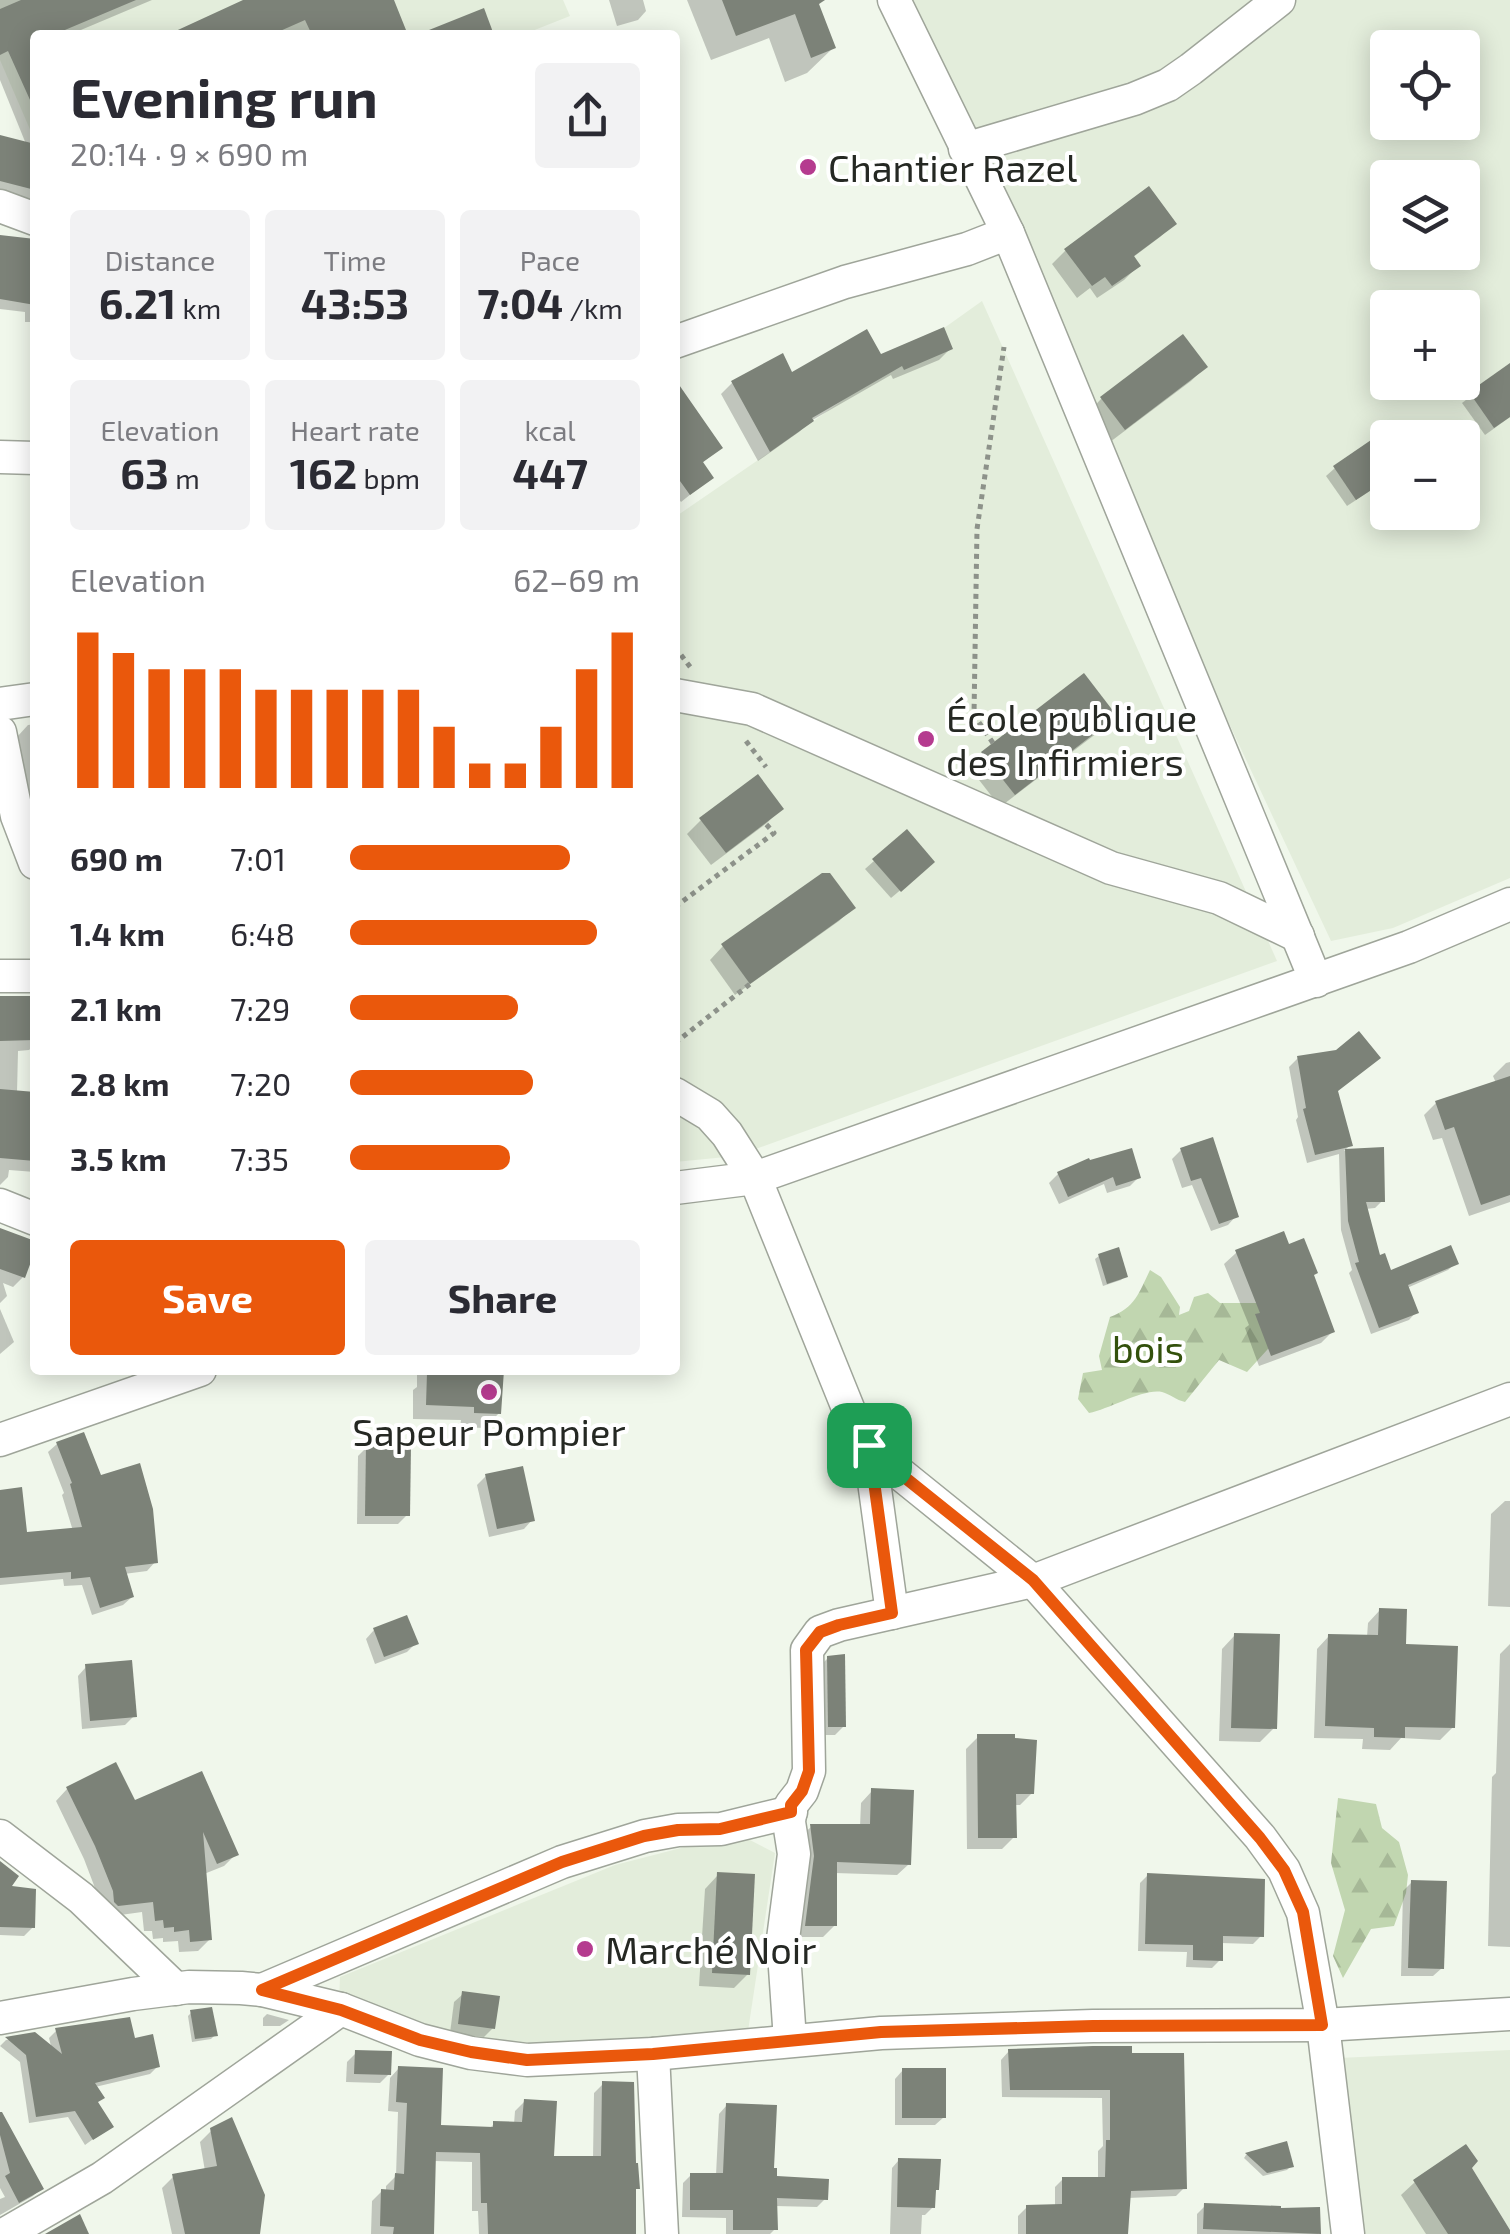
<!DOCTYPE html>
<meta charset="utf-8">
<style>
:root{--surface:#fff;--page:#f2f2f3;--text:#2b2b33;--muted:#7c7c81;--accent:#ea580c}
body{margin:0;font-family:"Exo 2",sans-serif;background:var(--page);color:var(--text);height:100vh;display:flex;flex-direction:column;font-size:38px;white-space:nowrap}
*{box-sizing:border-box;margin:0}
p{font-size:32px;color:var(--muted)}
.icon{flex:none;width:55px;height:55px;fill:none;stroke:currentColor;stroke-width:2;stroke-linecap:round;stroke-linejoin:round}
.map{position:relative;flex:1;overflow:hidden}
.side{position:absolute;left:30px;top:30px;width:650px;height:1345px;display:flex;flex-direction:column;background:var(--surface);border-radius:10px;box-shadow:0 5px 25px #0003}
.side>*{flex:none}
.tools{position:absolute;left:1370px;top:30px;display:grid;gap:20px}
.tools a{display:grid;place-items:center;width:110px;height:110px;border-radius:10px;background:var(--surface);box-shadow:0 5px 25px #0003;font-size:50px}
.pin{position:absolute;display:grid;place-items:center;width:85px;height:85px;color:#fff;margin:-42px;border-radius:20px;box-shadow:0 5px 15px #0006}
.round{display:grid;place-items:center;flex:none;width:105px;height:105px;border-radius:10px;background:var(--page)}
.overview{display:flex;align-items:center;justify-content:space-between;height:170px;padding:0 40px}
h1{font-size:55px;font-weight:700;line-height:75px}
.metrics{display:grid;grid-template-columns:repeat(3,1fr);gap:15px;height:170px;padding:10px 40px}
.metrics div{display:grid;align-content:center;border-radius:10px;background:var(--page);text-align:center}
.metrics b{font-size:42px;font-weight:700}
.metrics small{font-size:28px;font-weight:400}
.metrics p{font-size:28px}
.chart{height:280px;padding:20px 40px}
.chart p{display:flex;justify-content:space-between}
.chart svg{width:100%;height:180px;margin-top:10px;stroke:var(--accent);stroke-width:6}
.action{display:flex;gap:20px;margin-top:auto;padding:20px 40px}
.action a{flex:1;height:115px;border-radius:10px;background:var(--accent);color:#fff;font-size:40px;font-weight:700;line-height:115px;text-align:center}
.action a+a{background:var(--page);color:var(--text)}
ul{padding:0 40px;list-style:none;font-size:32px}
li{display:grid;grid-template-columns:160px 120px 1fr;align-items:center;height:75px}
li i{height:25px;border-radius:12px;background:var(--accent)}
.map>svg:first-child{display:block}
.built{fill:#e3eddb;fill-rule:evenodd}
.forest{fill:url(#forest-firs)}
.shadow{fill:#0003}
.building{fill:#7c8278}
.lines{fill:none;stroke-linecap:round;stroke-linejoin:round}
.minor-casing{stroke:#9fa59a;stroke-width:35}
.path{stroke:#8d928a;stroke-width:5;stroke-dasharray:5 5;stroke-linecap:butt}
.minor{stroke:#fff;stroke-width:32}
.route-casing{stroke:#fff;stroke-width:20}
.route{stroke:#ea580c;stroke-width:12}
.poi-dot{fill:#b53b8f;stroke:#fff;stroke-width:4}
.labels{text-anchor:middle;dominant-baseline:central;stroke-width:8;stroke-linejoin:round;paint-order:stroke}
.poi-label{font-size:38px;fill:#252823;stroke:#fff;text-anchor:start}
.park-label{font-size:38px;fill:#33510c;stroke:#fff}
</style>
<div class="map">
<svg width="1510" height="2234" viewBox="0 0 1510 2234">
<defs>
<pattern id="forest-firs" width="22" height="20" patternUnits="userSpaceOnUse" patternTransform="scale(2.5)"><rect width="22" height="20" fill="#c1d6b0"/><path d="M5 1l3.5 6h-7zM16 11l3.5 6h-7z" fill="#a6b897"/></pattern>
</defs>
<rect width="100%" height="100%" fill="#f0f7eb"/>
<!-- built -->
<g class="built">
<polygon points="0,0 563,0 570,16 522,35 35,35 35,141 0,60"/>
<path d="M890,0H1510V878L1393,928L1331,941ZM1388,48H1462V122H1388ZM1388,178H1462V252H1388ZM1388,308H1462V382H1388ZM1388,438H1462V512H1388Z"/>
<polygon points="982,301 1277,961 736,1156 675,1162 675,517 770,452"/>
<polygon points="716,1839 748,1839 775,1853 748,2031 600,2050 484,2045 339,2002 340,1977 615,1865"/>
<polygon points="1510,2050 1510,2230 1472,2168 1478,2161 1466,2144 1448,2158 1448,2234 1364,2234 1339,2058"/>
</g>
<!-- forest -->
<g class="forest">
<path d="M1150,1270L1161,1277L1180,1307L1179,1315L1189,1311L1194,1297L1208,1293L1220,1303H1268L1278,1338L1247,1372L1219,1360L1185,1402C1176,1400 1170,1394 1162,1392C1144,1388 1110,1409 1089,1413L1078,1399L1083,1373L1102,1370L1099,1356L1110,1317C1135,1308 1139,1293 1150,1270Z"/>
<polygon points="1338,1798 1376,1804 1382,1828 1399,1842 1408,1875 1406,1893 1394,1926 1371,1929 1343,1978 1333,1956 1345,1910 1331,1863"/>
</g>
<!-- shadow -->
<g class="shadow">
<polygon points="0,0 152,0 69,35 35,35 35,207 0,198 0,138 26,144 0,80"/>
<polygon points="249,0 391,0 406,35 291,35 290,33 286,35 181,35"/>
<polygon points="609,0 643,0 646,11 638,20 617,26"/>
<polygon points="687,0 822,0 817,6 833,48 807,73 785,82 769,38 711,60"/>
<polygon points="1173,224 1160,237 1132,258 1138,266 1124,280 1097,298 1090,288 1077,298 1052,264 1065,251"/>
<polygon points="0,237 35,261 35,322 25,322 25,312 0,309"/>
<polygon points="1182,338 1205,367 1191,381 1110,442 1088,413 1101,399"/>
<polygon points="950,349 939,360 893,379 891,375 809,422 799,432 758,461 721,394 732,383 791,376 880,357"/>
<polygon points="1510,366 1510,417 1485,435 1462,403"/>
<polygon points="675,404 720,448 701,464 711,478 681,502 675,494"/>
<polygon points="1335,468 1385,481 1347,506 1326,476"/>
<polygon points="1114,716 1101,730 1000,807 969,767 983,754"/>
<polygon points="35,724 35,831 17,737 28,725"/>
<polygon points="757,777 780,809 767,823 711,865 687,834 701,820"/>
<polygon points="874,861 923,871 891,898 865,869"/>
<polygon points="827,873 852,908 839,921 735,995 710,960 723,946"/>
<polygon points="0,998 35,998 35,1044 29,1050 18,1051 17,1093 35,1094 35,1172 9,1170 8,1177 0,1185"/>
<polygon points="1298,1058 1336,1092 1350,1145 1344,1151 1381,1150 1382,1201 1375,1208 1365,1209 1378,1258 1390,1273 1456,1263 1448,1270 1407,1288 1416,1312 1409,1320 1371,1334 1349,1273 1352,1270 1341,1230 1339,1154 1307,1163 1296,1120 1298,1117 1289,1067"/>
<polygon points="1510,1062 1510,1202 1469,1216 1442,1138 1433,1140 1424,1115 1436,1103 1496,1083 1493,1076 1506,1063"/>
<polygon points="1181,1150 1236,1216 1228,1225 1211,1231 1192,1185 1182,1188 1172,1159"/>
<polygon points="1058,1174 1138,1178 1130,1186 1107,1193 1104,1184 1059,1204 1049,1183"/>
<polygon points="35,1243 23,1277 13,1287 3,1283 7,1296 0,1303 0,1247"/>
<polygon points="1288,1247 1332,1332 1321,1343 1259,1366 1245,1328 1249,1325 1224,1264 1236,1253"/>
<polygon points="1099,1256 1125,1276 1121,1280 1103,1286 1095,1259"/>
<polygon points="0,1309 14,1342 0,1354"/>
<polygon points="417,1370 502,1370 499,1413 485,1428 460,1427 461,1420 413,1419 413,1390 417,1387"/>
<polygon points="57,1444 99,1478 155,1562 147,1571 124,1574 132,1597 123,1605 92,1615 82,1585 64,1586 63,1579 0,1585 0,1492 24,1534 73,1531 62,1495 64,1493 48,1452"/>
<polygon points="367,1447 407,1515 398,1524 357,1524 358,1456"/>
<polygon points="486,1476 532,1520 524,1529 489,1537 477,1485"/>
<polygon points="1505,1501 1510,1501 1510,1607 1488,1606 1491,1514"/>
<polygon points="1380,1610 1453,1727 1440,1740 1401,1738 1390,1750 1362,1749 1363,1739 1314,1738 1317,1649 1329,1636 1367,1637 1368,1623"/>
<polygon points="374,1630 416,1643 407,1652 375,1664 366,1639"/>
<polygon points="1235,1635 1274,1728 1260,1742 1219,1741 1222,1649"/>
<polygon points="1510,1644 1510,1947 1488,1946 1492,1777 1496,1773 1500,1654"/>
<polygon points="829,1657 844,1726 835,1735 821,1735 820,1666"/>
<polygon points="86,1667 134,1716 125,1725 82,1729 78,1676"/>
<polygon points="978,1737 1032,1793 1020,1805 1014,1805 1014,1837 1002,1849 967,1849 966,1749"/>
<polygon points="201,1774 236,1854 224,1866 204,1874 210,1939 198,1951 179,1952 178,1941 163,1942 163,1938 153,1939 152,1931 144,1931 142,1912 106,1917 84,1859 56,1801 67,1789 134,1803"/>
<polygon points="872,1791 909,1864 897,1875 835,1873 835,1925 823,1937 795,1937 799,1838 811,1827 860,1827 861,1803"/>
<polygon points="0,1864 7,1888 33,1927 24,1936 0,1935"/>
<polygon points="718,1875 748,1974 734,1988 699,1986 705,1889"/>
<polygon points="1148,1875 1261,1936 1253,1944 1221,1943 1220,1960 1212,1968 1186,1967 1187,1952 1138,1951 1140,1883"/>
<polygon points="1412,1882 1442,1968 1433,1976 1401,1976 1403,1891"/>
<polygon points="463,1994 493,2028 484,2037 450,2033 454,2002"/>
<polygon points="191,2013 215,2035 211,2039 192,2042 188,2016"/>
<polygon points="267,2014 289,2020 280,2026 263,2026 263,2018"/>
<polygon points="56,2031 133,2041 157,2067 150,2074 95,2087 96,2103 111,2126 85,2145 68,2117 29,2123 20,2062 0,2046 6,2040 34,2035 52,2050 49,2038"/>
<polygon points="1130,2049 1184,2188 1176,2196 1128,2198 1125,2234 1018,2234 1018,2216 1027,2207 1055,2207 1055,2187 1063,2179 1098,2179 1098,2151 1103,2146 1102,2098 1002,2097 1001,2060 1009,2051"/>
<polygon points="356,2053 389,2074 380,2083 346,2082 347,2062"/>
<polygon points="399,2068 438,2127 488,2130 494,2124 514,2124 515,2111 524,2102 552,2159 593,2159 594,2093 603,2084 634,2191 633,2234 479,2234 478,2211 472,2211 472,2162 434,2161 432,2234 371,2234 372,2201 382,2191 386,2192 386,2186 396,2176 398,2112 388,2111 390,2078"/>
<polygon points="903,2070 944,2117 935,2125 895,2125 895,2079"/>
<polygon points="727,2105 775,2178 825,2199 817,2207 775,2206 775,2229 770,2234 726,2234 726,2218 682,2217 683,2183 691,2175 716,2175 719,2114"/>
<polygon points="212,2130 258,2234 172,2234 162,2188 173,2177 205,2171 200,2142"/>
<polygon points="10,2132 41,2188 33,2196 0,2215 0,2199 5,2197 0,2188 0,2135"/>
<polygon points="1285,2144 1291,2166 1287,2170 1263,2176 1244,2158 1246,2155"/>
<polygon points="899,2160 933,2193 933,2207 925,2215 922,2215 921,2234 890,2234 892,2168"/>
<polygon points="1469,2168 1510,2234 1426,2234 1401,2195 1415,2182"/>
<polygon points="1205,2206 1318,2210 1318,2234 1197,2234 1197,2214"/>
</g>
<!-- building -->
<g class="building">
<polygon points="21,0 136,0 53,35 35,35 35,111 8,51 0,55 0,9"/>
<polygon points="243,0 394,0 408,35 312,35 305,20 271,35 167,35"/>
<polygon points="722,0 825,0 819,4 836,48 811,58 795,14 736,36"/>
<polygon points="484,8 494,35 420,35 419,34"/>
<polygon points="0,135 35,144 35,190 0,181"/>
<polygon points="1149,186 1177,224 1134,256 1141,266 1112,286 1105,277 1092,286 1064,249"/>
<polygon points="0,235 35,239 35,305 0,299"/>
<polygon points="944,327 953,349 904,370 902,366 812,418 814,421 770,452 731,381 783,353 792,372 867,329 881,354"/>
<polygon points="1183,334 1208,367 1125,430 1100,397"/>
<polygon points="1510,363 1510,417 1494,428 1469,392"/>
<polygon points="675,379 723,448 703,462 714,478 690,495 675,474"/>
<polygon points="1374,438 1388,458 1388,479 1356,500 1333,466"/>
<polygon points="1084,673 1117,716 1015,795 981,752"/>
<polygon points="758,774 784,809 726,853 699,818"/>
<polygon points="907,829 935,862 901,892 872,859"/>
<polygon points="822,873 830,873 856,908 750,984 721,944"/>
<polygon points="0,996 35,996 35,1040 0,1041"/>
<polygon points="1359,1031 1381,1058 1338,1091 1353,1146 1315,1155 1303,1109 1306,1108 1297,1056 1336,1050"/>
<polygon points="1510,1076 1510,1195 1481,1205 1454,1127 1445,1130 1435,1101"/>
<polygon points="0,1089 35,1092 35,1161 0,1158"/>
<polygon points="1213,1137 1239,1217 1219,1224 1201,1178 1191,1181 1180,1148"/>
<polygon points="1384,1147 1385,1202 1366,1202 1380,1255 1385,1253 1391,1270 1451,1245 1459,1264 1408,1285 1419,1313 1379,1328 1355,1263 1359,1262 1348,1221 1345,1149"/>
<polygon points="1132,1148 1141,1178 1116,1186 1113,1177 1068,1197 1057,1172 1089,1158 1090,1160"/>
<polygon points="0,1228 35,1241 35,1251 25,1278 0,1269"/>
<polygon points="1284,1231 1289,1244 1304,1238 1318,1273 1314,1275 1335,1332 1271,1356 1255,1314 1260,1313 1235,1250"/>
<polygon points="1119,1247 1128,1277 1107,1284 1098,1254"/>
<polygon points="476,1370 504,1370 501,1414 474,1413 474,1407 426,1405 427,1373 476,1374"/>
<polygon points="84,1432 101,1475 140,1463 153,1509 158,1563 125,1567 134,1597 100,1608 90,1577 71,1579 71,1572 0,1578 0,1490 22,1487 27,1532 82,1527 70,1484 72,1483 56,1442"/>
<polygon points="366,1444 411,1445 410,1516 365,1516"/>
<polygon points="523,1466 535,1521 497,1529 485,1474"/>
<polygon points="1379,1608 1407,1609 1406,1644 1458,1646 1455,1728 1405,1727 1405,1738 1374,1737 1374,1728 1325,1726 1328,1634 1378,1635"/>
<polygon points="407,1615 419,1644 384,1657 373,1628"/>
<polygon points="1234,1633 1280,1634 1277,1729 1231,1728"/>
<polygon points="845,1654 846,1727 828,1727 827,1656"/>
<polygon points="132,1660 137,1717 90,1721 85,1664"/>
<polygon points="977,1734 1015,1734 1015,1738 1037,1740 1034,1794 1016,1794 1017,1838 978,1838"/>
<polygon points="116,1762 135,1800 202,1771 239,1855 217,1864 203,1832 212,1940 190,1942 189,1930 174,1932 174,1927 164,1928 163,1920 155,1921 153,1902 118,1906 114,1902 113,1891 95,1846 66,1787"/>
<polygon points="871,1788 914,1790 911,1865 837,1862 837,1926 805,1926 814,1856 810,1824 870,1824"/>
<polygon points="0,1861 19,1876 12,1886 36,1889 35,1928 0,1927"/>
<polygon points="717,1872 755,1874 750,1975 712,1973"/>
<polygon points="1147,1873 1265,1879 1264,1937 1223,1936 1223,1961 1193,1960 1193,1945 1145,1944"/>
<polygon points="1411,1880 1447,1881 1444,1969 1408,1968"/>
<polygon points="462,1991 500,1996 495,2029 458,2024"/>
<polygon points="212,2007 218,2036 195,2039 190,2010"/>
<polygon points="130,2017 135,2038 153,2034 160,2067 95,2083 105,2098 98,2102 114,2127 93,2140 75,2111 36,2117 26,2055 5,2037 35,2032 62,2054 55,2028"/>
<polygon points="1093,2046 1132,2046 1132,2053 1184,2053 1187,2189 1131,2191 1128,2234 1026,2234 1026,2205 1062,2204 1062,2177 1105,2177 1106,2140 1110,2140 1110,2090 1010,2090 1008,2049"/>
<polygon points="355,2050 392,2051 391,2075 354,2074"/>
<polygon points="398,2066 443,2068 441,2125 493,2127 493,2121 522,2122 524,2099 557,2101 554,2156 601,2156 602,2081 634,2082 636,2163 638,2163 640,2189 636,2189 636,2234 488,2234 487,2203 481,2203 480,2153 436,2152 434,2234 393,2234 394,2227 380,2226 381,2189 394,2190 395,2173 404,2174 407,2103 396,2102"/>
<rect x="902" y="2068" width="44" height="50"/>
<polygon points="726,2103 777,2105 774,2168 777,2168 777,2176 829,2179 828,2200 777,2198 778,2230 733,2230 733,2210 690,2210 690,2173 723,2173"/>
<polygon points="0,2112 2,2112 44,2189 19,2203 5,2176 10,2173 0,2135"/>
<polygon points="232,2117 265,2195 260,2234 185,2234 172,2174 217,2166 210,2128"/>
<polygon points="1287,2141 1294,2167 1267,2173 1245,2153"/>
<polygon points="1466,2144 1478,2161 1472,2168 1510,2230 1510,2234 1448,2234 1413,2180"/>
<polygon points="898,2158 941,2159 939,2190 936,2190 935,2208 897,2207"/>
<polygon points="1204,2203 1281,2206 1281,2208 1320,2207 1321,2234 1203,2229"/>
<polygon points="80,2214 89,2234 45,2234"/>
</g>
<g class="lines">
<defs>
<g id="minor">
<polyline points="894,0 1008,233 1316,981"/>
<polyline points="965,149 1134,99 1168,85 1191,69 1279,0"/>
<polyline points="0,206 35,219"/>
<polyline points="675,342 845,282 967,249 1008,233"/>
<polyline points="0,457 35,458"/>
<polyline points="675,695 752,709 1111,868 1219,898 1298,936"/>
<polyline points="0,704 35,699"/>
<polyline points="0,732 17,816 35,863"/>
<polyline points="0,976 35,976"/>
<polyline points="675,1094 710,1115 727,1134 755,1178 852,1418 869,1445 893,1468 1033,1581 1260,1837 1284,1870 1303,1913 1323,2025 1348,2234"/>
<polyline points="675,1188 755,1178 1409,947 1510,904"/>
<polyline points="0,1205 35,1219"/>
<polyline points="0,1440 200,1370"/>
<polyline points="869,1445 892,1613"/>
<polyline points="0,1836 81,1898 176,1989"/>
<polyline points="262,1990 562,1862 645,1836 678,1830 721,1829 791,1812"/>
<polyline points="0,2018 133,1994 189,1987 241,1988 262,1990 341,2009 420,2040 471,2053 527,2060 653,2054 881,2033 1093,2026 1323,2025 1510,2014"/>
<polyline points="790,2040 783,1939 794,1854 789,1822 791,1805 802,1791 809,1771 807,1650 820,1632 839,1625 1033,1581 1510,1399"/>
<polyline points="653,2054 662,2234"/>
<polyline points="5,2234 102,2178 341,2009"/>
</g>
</defs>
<!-- minor casing -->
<use href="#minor" class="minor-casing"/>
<!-- path -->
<g class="path">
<polyline points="675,647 691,668"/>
<polyline points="746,741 766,767"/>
<polyline points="993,743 974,715 977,529 1004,347"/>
<polyline points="675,907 774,833 765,823"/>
<polyline points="675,1043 750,984"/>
</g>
<!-- minor -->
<use href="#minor" class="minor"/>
</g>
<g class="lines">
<defs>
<polygon id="route" points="869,1445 893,1468 1033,1580 1260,1838 1284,1870 1303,1912 1322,2025 1093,2026 881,2032 653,2054 527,2060 471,2052 420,2040 341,2010 262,1990 562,1862 644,1836 678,1830 720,1829 791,1812 791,1805 802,1791 809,1771 806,1650 820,1632 839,1625 892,1613"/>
</defs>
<!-- route casing -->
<use href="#route" class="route-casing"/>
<!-- route -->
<use href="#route" class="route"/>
</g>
<!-- markers -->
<g class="poi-dot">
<circle cx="808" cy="167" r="10"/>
<circle cx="926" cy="739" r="10"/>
<circle cx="489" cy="1392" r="10"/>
<circle cx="585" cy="1949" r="10"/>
</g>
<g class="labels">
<!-- poi labels -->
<g class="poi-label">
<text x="828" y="167">Chantier Razel</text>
<text x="946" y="717">École publique<tspan x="946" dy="44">des Infirmiers</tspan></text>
<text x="489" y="1431" text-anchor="middle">Sapeur Pompier</text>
<text x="605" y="1949">Marché Noir</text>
</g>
<!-- park labels -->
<g class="park-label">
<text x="1148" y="1348">bois</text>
</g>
</g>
</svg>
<div class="tools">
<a><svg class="icon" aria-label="locate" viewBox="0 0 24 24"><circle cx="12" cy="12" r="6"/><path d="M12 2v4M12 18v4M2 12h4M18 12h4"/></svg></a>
<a><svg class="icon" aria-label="layers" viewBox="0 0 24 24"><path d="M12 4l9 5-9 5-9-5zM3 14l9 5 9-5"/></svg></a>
<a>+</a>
<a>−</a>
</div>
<div class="pin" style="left:869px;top:1445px;background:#1e9e55"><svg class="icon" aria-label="arrive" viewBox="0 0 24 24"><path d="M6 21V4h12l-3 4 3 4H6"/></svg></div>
<section class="side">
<div class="overview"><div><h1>Evening run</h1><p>20:14 · 9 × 690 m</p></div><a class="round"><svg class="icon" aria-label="share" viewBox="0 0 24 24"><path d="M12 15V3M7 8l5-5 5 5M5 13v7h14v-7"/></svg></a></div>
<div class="metrics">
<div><p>Distance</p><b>6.21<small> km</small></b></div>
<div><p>Time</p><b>43:53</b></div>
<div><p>Pace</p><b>7:04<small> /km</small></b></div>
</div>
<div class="metrics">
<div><p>Elevation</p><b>63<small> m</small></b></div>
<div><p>Heart rate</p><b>162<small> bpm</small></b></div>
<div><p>kcal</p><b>447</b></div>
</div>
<div class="chart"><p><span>Elevation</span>62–69 m</p>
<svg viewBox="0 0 160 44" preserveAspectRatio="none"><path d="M5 44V6M15 44V11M25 44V15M35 44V15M45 44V15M55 44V20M65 44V20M75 44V20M85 44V20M95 44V20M105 44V29M115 44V38M125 44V38M135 44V29M145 44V15M155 44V6"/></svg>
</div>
<ul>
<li><b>690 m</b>7:01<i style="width:76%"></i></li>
<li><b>1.4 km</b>6:48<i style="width:85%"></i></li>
<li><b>2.1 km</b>7:29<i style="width:58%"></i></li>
<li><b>2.8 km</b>7:20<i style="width:63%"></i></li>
<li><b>3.5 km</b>7:35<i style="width:55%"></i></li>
</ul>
<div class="action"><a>Save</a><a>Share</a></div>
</section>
</div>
